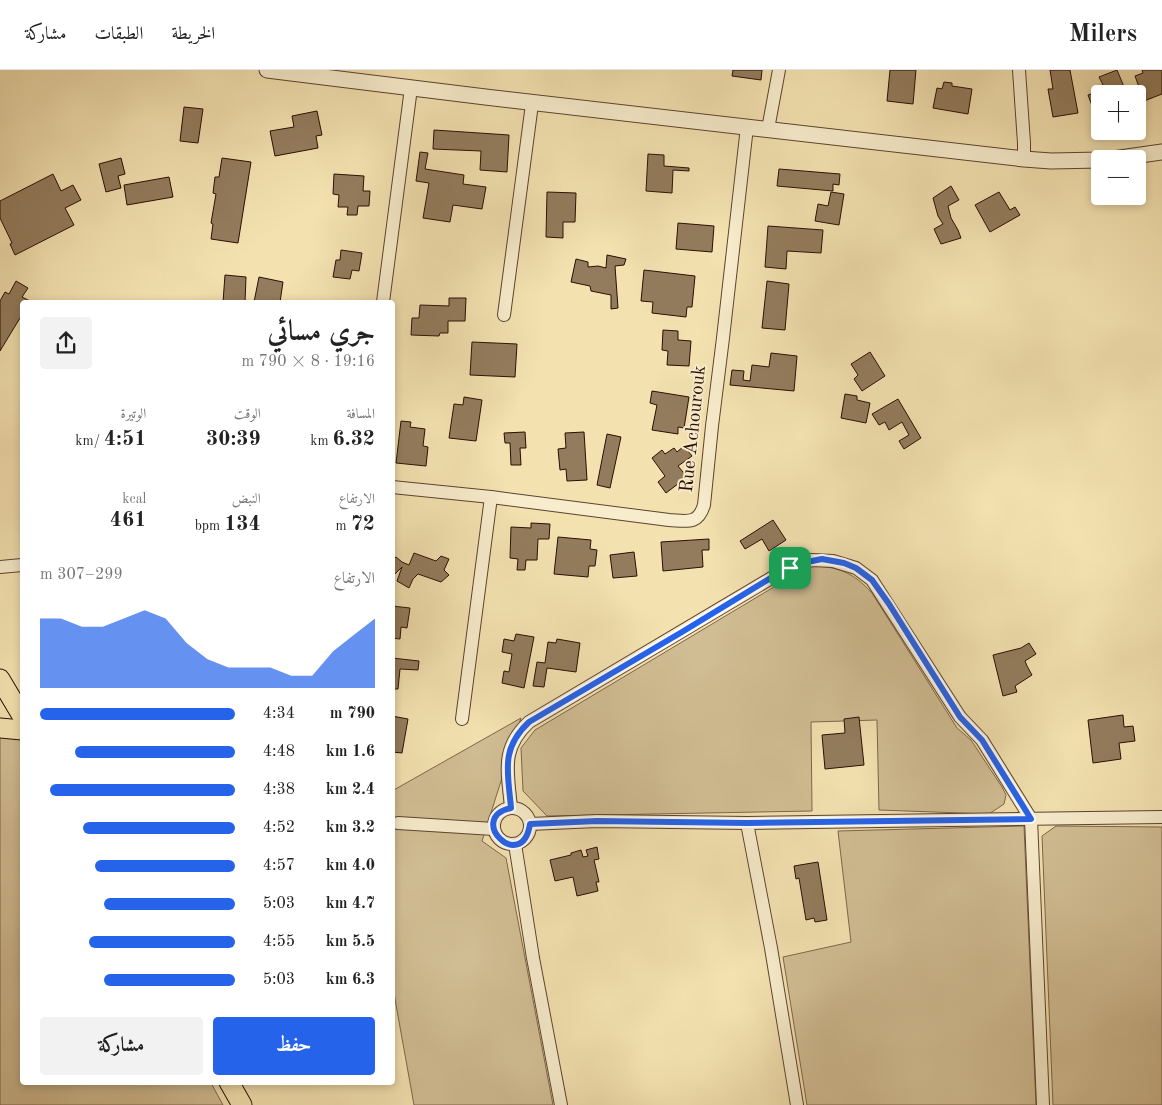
<!DOCTYPE html>
<html lang="ar">
<meta charset="utf-8">
<style>
:root{--surface:#fff;--page:#f2f2f2;--text:#222;--muted:#767676;--line:#e0e0e0;--accent:#2563eb}
body{margin:0;font-family:"Old Standard TT",Amiri,serif;background:var(--page);color:var(--text);direction:rtl;height:100vh;display:flex;flex-direction:column;font-size:19px;white-space:nowrap}
*{box-sizing:border-box;margin:0}
p{font-size:16px;color:var(--muted)}
.icon{flex:none;width:28px;height:28px;fill:none;stroke:currentColor;stroke-width:2;stroke-linecap:round;stroke-linejoin:round}
.map{position:relative;flex:1;overflow:hidden;direction:ltr}
.sheet{position:absolute;left:20px;top:230px;width:375px;height:785px;display:flex;flex-direction:column;background:var(--surface);border-radius:5px;box-shadow:0 2px 8px #0003;direction:rtl}
.sheet>*{flex:none}
.buttons{position:absolute;left:1091px;top:15px;display:grid;gap:10px}
.buttons a{display:grid;place-items:center;width:55px;height:55px;border-radius:5px;background:var(--surface);box-shadow:0 2px 8px #0003;font-size:25px}
.pin{position:absolute;display:grid;place-items:center;width:42px;height:42px;color:#fff;margin:-21px;border-radius:10px;box-shadow:0 2px 8px #0006}
.round{display:grid;place-items:center;flex:none;width:52px;height:52px;border-radius:5px;background:var(--page)}
.headline{display:flex;align-items:center;justify-content:space-between;height:85px;padding:0 20px}
h1{font-size:28px;font-weight:600;line-height:38px}
.metrics{display:grid;grid-template-columns:repeat(3,1fr);gap:8px;height:85px;padding:5px 20px}
.metrics div{display:grid;align-content:center}
.metrics b{font-size:21px;font-weight:600}
.metrics small{font-size:14px;font-weight:400}
.metrics p{font-size:14px}
.chart{height:140px;padding:10px 20px}
.chart p{display:flex;justify-content:space-between}
.chart svg{width:100%;height:90px;margin-top:5px;fill:var(--accent);opacity:.7}
.button{display:flex;gap:10px;margin-top:auto;padding:10px 20px}
.button a{flex:1;height:58px;border-radius:5px;background:var(--accent);color:#fff;font-size:20px;font-weight:600;line-height:58px;text-align:center}
.button a+a{background:var(--page);color:var(--text)}
ul{padding:0 20px;list-style:none;font-size:16px}
li{display:grid;grid-template-columns:80px 60px 1fr;align-items:center;height:38px}
li i{height:12px;border-radius:6px;background:var(--accent)}
header{display:flex;align-items:center;gap:30px;box-sizing:border-box;height:70px;padding:0 25px;background:var(--surface);border-bottom:1px solid var(--line)}
header strong{font-size:24px}
nav{display:flex;gap:28px;margin-inline-start:auto;font-size:18px}
.map>svg:first-child{display:block}
.green{fill:#d1bd93;stroke:#7e664b}
.building{fill:#937c5d;stroke:#2b0e03}
.lines{fill:none;stroke-linecap:round;stroke-linejoin:round}
.minor-casing{stroke:#5d432e;stroke-width:14}
.tertiary-casing{stroke:#5d432e;stroke-width:17}
.primary-casing{stroke:#2b0e03;stroke-width:21}
.minor{stroke:#f7eccc;stroke-width:12}
.tertiary{stroke:#f7eccc;stroke-width:15}
.primary{stroke:#f3e1b0;stroke-width:19}
.route-casing{stroke:#fff;stroke-width:10}
.route{stroke:#2563eb;stroke-width:6}
.labels{text-anchor:middle;dominant-baseline:central;stroke-width:4;stroke-linejoin:round;paint-order:stroke}
.street-label{font-size:19px;fill:#2b0e03;stroke:#f7eccc}
</style>
<header>
<strong>Milers</strong>
<nav><a>الخريطة</a><a>الطبقات</a><a>مشاركة</a></nav>
</header>
<div class="map">
<svg width="1162" height="1035" viewBox="0 0 1162 1035">
<rect width="100%" height="100%" fill="#f3e1b0"/>
<filter id="stains"><feTurbulence type="fractalNoise" baseFrequency=".004" numOctaves="4"/><feColorMatrix values="0 0 0 0 .2 0 0 0 0 .09 0 0 0 0 .02 0 0 0 .5 -.17"/></filter>
<radialGradient id="worn" r=".72"><stop offset=".6" stop-color="#630" stop-opacity="0"/><stop offset="1" stop-color="#630" stop-opacity=".3"/></radialGradient>
<!-- green -->
<g class="green">
<path d="M809,496C837,496 853,502 872,523L957,658L971,670L1002,717L1006,725L1004,734L989,744L879,740L877,650L811,652L812,741L547,746L523,721L521,678L535,660Z"/>
<polygon points="521,648 482,771 506,788 553,1035 414,1035 393,918 392,721"/>
<polygon points="0,665 21,668 22,671 22,1012 211,1013 223,1035 0,1035"/>
<polygon points="1024,756 1036,1035 807,1035 783,887 851,872 838,761"/>
<polygon points="1056,756 1162,757 1162,1035 1053,1035 1042,766"/>
</g>
<!-- building -->
<g class="building">
<polygon points="733,0 762,0 761,10 732,6"/>
<polygon points="890,0 916,0 913,34 887,31"/>
<polygon points="1050,0 1070,0 1078,43 1053,47 1048,19 1053,19"/>
<polygon points="1117,0 1127,24 1100,24 1100,44 1096,46 1088,25 1097,22 1095,19 1103,15 1099,7"/>
<polygon points="1142,0 1162,0 1162,24 1144,31 1135,6 1143,3"/>
<polygon points="944,12 952,13 952,16 972,19 968,44 933,38 937,18 942,19"/>
<polygon points="184,37 203,39 198,73 180,71"/>
<polygon points="317,41 322,65 316,66 318,78 275,86 270,61 294,57 292,46"/>
<polygon points="434,60 509,65 507,102 480,100 481,81 433,79"/>
<polygon points="420,82 428,83 425,99 464,105 463,114 486,117 482,139 453,135 450,152 423,148 429,113 416,111"/>
<polygon points="648,84 664,85 664,96 689,98 689,101 673,100 672,123 646,121"/>
<polygon points="121,88 125,104 118,106 121,118 106,122 99,94"/>
<polygon points="222,88 251,92 238,173 211,169 213,154 211,153 216,124 213,123 215,107 219,107"/>
<polygon points="779,99 840,104 839,115 833,114 833,121 777,116"/>
<polygon points="53,104 61,121 73,115 81,130 65,138 74,155 15,185 10,174 12,173 0,148 0,131"/>
<polygon points="334,104 364,106 363,121 370,121 369,136 358,136 357,145 347,145 348,137 338,137 339,125 333,124"/>
<polygon points="169,107 173,127 127,135 124,115"/>
<polygon points="951,116 959,130 948,136 951,148 958,160 961,168 941,174 934,159 943,154 938,146 933,128"/>
<polygon points="547,122 576,123 575,152 563,152 563,168 546,167"/>
<polygon points="831,122 844,124 839,155 815,151 818,134 828,136"/>
<polygon points="999,122 1010,140 1015,137 1020,145 990,162 975,135"/>
<polygon points="678,153 714,156 712,182 676,179"/>
<polygon points="768,156 823,160 821,183 787,181 786,199 765,197"/>
<polygon points="341,180 362,183 359,201 352,200 350,209 333,207 336,190 340,190"/>
<polygon points="607,185 626,189 624,195 615,196 618,238 611,239 611,225 591,221 590,216 571,212 576,189 588,192 588,197 598,196 606,198"/>
<polygon points="644,200 695,206 692,237 687,237 686,247 652,243 653,232 641,231"/>
<polygon points="225,205 246,207 245,232 223,232"/>
<polygon points="259,207 283,212 280,232 254,232"/>
<polygon points="16,211 28,218 22,227 32,232 22,232 22,249 20,248 0,281 0,231 5,222 9,224"/>
<polygon points="767,211 789,214 785,260 762,258"/>
<polygon points="449,228 466,228 465,251 448,251 448,263 440,263 439,266 411,265 412,248 419,248 420,235 449,236"/>
<polygon points="663,260 678,261 678,270 691,271 689,296 667,295 668,281 662,280"/>
<polygon points="472,272 517,274 515,307 470,305"/>
<polygon points="870,282 885,306 862,321 854,309 858,305 851,294"/>
<polygon points="771,283 797,286 794,321 730,315 732,300 744,301 743,310 750,311 752,295 769,297"/>
<polygon points="652,321 689,327 684,358 678,357 678,364 652,360 657,335 650,333"/>
<polygon points="845,324 857,326 857,330 870,333 866,353 841,348"/>
<polygon points="464,327 482,330 476,371 449,368 454,334 463,335"/>
<polygon points="898,329 921,368 904,379 899,371 909,365 902,352 889,360 885,352 879,355 872,344"/>
<polygon points="401,351 411,352 410,357 425,359 423,376 428,377 426,396 396,393"/>
<polygon points="525,362 526,378 520,378 521,395 511,395 510,373 505,373 504,363"/>
<polygon points="584,362 587,410 567,411 566,399 560,400 558,379 566,378 565,363"/>
<polygon points="607,364 621,367 610,418 597,415"/>
<polygon points="684,376 692,386 678,396 687,407 666,423 658,412 665,406 652,388 662,380 665,384 674,378 677,382"/>
<polygon points="773,450 786,470 769,481 762,469 745,479 740,471"/>
<polygon points="531,453 550,454 549,469 538,469 537,490 526,490 525,500 517,500 518,489 510,488 511,457 531,458"/>
<polygon points="558,467 591,470 590,479 597,480 595,496 589,496 588,507 554,504"/>
<polygon points="709,469 709,480 702,480 703,497 663,501 661,472"/>
<polygon points="634,482 637,506 613,508 610,485"/>
<polygon points="414,483 436,491 441,486 449,489 444,500 449,505 441,512 418,504 413,509 409,518 397,511 402,497 392,507 392,490 396,487 402,492 409,495"/>
<polygon points="392,536 410,538 407,558 401,557 400,569 392,568"/>
<polygon points="516,564 534,567 524,618 502,613 504,601 509,602 512,584 502,582 504,569 514,571"/>
<polygon points="557,569 580,573 576,602 547,598 544,617 533,616 537,592 545,593 548,572 556,573"/>
<polygon points="1029,573 1036,584 1025,591 1027,596 1032,605 1015,616 1017,622 1003,626 993,585 1021,578"/>
<polygon points="392,588 419,591 418,600 400,599 398,619 392,619"/>
<polygon points="1123,645 1124,657 1133,656 1135,671 1119,673 1121,689 1093,693 1088,650"/>
<polygon points="392,646 408,649 402,683 392,682"/>
<polygon points="859,647 864,695 825,699 822,665 845,663 844,649"/>
<polygon points="597,777 599,789 594,790 599,812 596,812 598,821 577,826 573,807 555,811 550,790 571,785 571,783 581,780 583,787 588,786 586,780"/>
<polygon points="818,792 827,850 815,852 814,848 806,850 799,808 796,809 794,796"/>
</g>
<g class="lines">
<defs>
<g id="minor">
<polyline points="1019,0 1024,73 1024,89"/>
<polyline points="768,59 779,0"/>
<polyline points="383,232 411,18"/>
<polyline points="504,245 532,34"/>
<path d="M392,417L491,427L669,450C687,451 698,455 704,435L712,356L723,268L747,57"/>
<polyline points="0,497 22,495"/>
<polyline points="462,649 491,427"/>
<circle cx="512" cy="756" r="18"/>
<path d="M511,738C508,702 500,679 529,652L790,497L812,490L833,491L856,498L872,510L960,647L982,670L1031,749L1043,1035"/>
<polyline points="398,753 494,759"/>
<polyline points="747,753 771,878 797,1035"/>
<polyline points="530,754 597,751 747,753 1162,747"/>
<polyline points="515,774 533,888 561,1035"/>
</g>
<g id="tertiary">
<path d="M267,0C519,32 771,61 1024,89L1051,91L1100,90"/>
<polyline points="1113,89 1162,82"/>
</g>
<g id="primary">
<polyline points="0,609 22,646"/>
<polyline points="0,658 22,660"/>
<polyline points="229,1012 242,1035"/>
</g>
</defs>
<!-- minor casing -->
<use href="#minor" class="minor-casing"/>
<!-- tertiary casing -->
<use href="#tertiary" class="tertiary-casing"/>
<!-- primary casing -->
<use href="#primary" class="primary-casing"/>
<!-- minor -->
<use href="#minor" class="minor"/>
<!-- tertiary -->
<use href="#tertiary" class="tertiary"/>
<!-- primary -->
<use href="#primary" class="primary"/>
</g>
<g class="lines">
<defs>
<path id="route" d="M822,489L844,493L856,498L872,510L889,534L960,647L982,670L1031,749L747,753L597,751L530,754C522,805 465,748 511,738C508,702 500,679 529,652L682,562L774,506L802,493Z"/>
</defs>
<!-- route casing -->
<use href="#route" class="route-casing"/>
<!-- route -->
<use href="#route" class="route"/>
</g>
<g class="labels">
<!-- street labels -->
<g class="street-label">
<text transform="translate(694 359) rotate(-84)">Rue Achourouk</text>
</g>
</g>
<rect width="100%" height="100%" filter="url(#stains)"/>
<rect width="100%" height="100%" fill="url(#worn)"/>
</svg>
<div class="buttons">
<a>+</a>
<a>−</a>
</div>
<div class="pin" style="left:790px;top:498px;background:#1e9e55"><svg class="icon" aria-label="arrive" viewBox="0 0 24 24"><path d="M6 21V4h12l-3 4 3 4H6"/></svg></div>
<section class="sheet">
<div class="headline"><div><h1>جري مسائي</h1><p>19:16 · 8 × 790 m</p></div><a class="round"><svg class="icon" aria-label="share" viewBox="0 0 24 24"><path d="M12 15V3M7 8l5-5 5 5M5 13v7h14v-7"/></svg></a></div>
<div class="metrics">
<div><p>المسافة</p><b>6.32<small> km</small></b></div>
<div><p>الوقت</p><b>30:39</b></div>
<div><p>الوتيرة</p><b>4:51<small> /km</small></b></div>
</div>
<div class="metrics">
<div><p>الارتفاع</p><b>72<small> m</small></b></div>
<div><p>النبض</p><b>134<small> bpm</small></b></div>
<div><p>kcal</p><b>461</b></div>
</div>
<div class="chart"><p><span>الارتفاع</span>299–307 m</p>
<svg viewBox="0 0 160 44" preserveAspectRatio="none"><path d="M0 44V10L10 10L20 14L30 14L40 10L50 6L60 10L70 22L80 30L90 34L100 34L110 34L120 38L130 38L140 26L150 18L160 10V44z"/></svg>
</div>
<ul>
<li><b>790 m</b>4:34<i style="width:100%"></i></li>
<li><b>1.6 km</b>4:48<i style="width:82%"></i></li>
<li><b>2.4 km</b>4:38<i style="width:95%"></i></li>
<li><b>3.2 km</b>4:52<i style="width:78%"></i></li>
<li><b>4.0 km</b>4:57<i style="width:72%"></i></li>
<li><b>4.7 km</b>5:03<i style="width:67%"></i></li>
<li><b>5.5 km</b>4:55<i style="width:75%"></i></li>
<li><b>6.3 km</b>5:03<i style="width:67%"></i></li>
</ul>
<div class="button"><a>حفظ</a><a>مشاركة</a></div>
</section>
</div>
